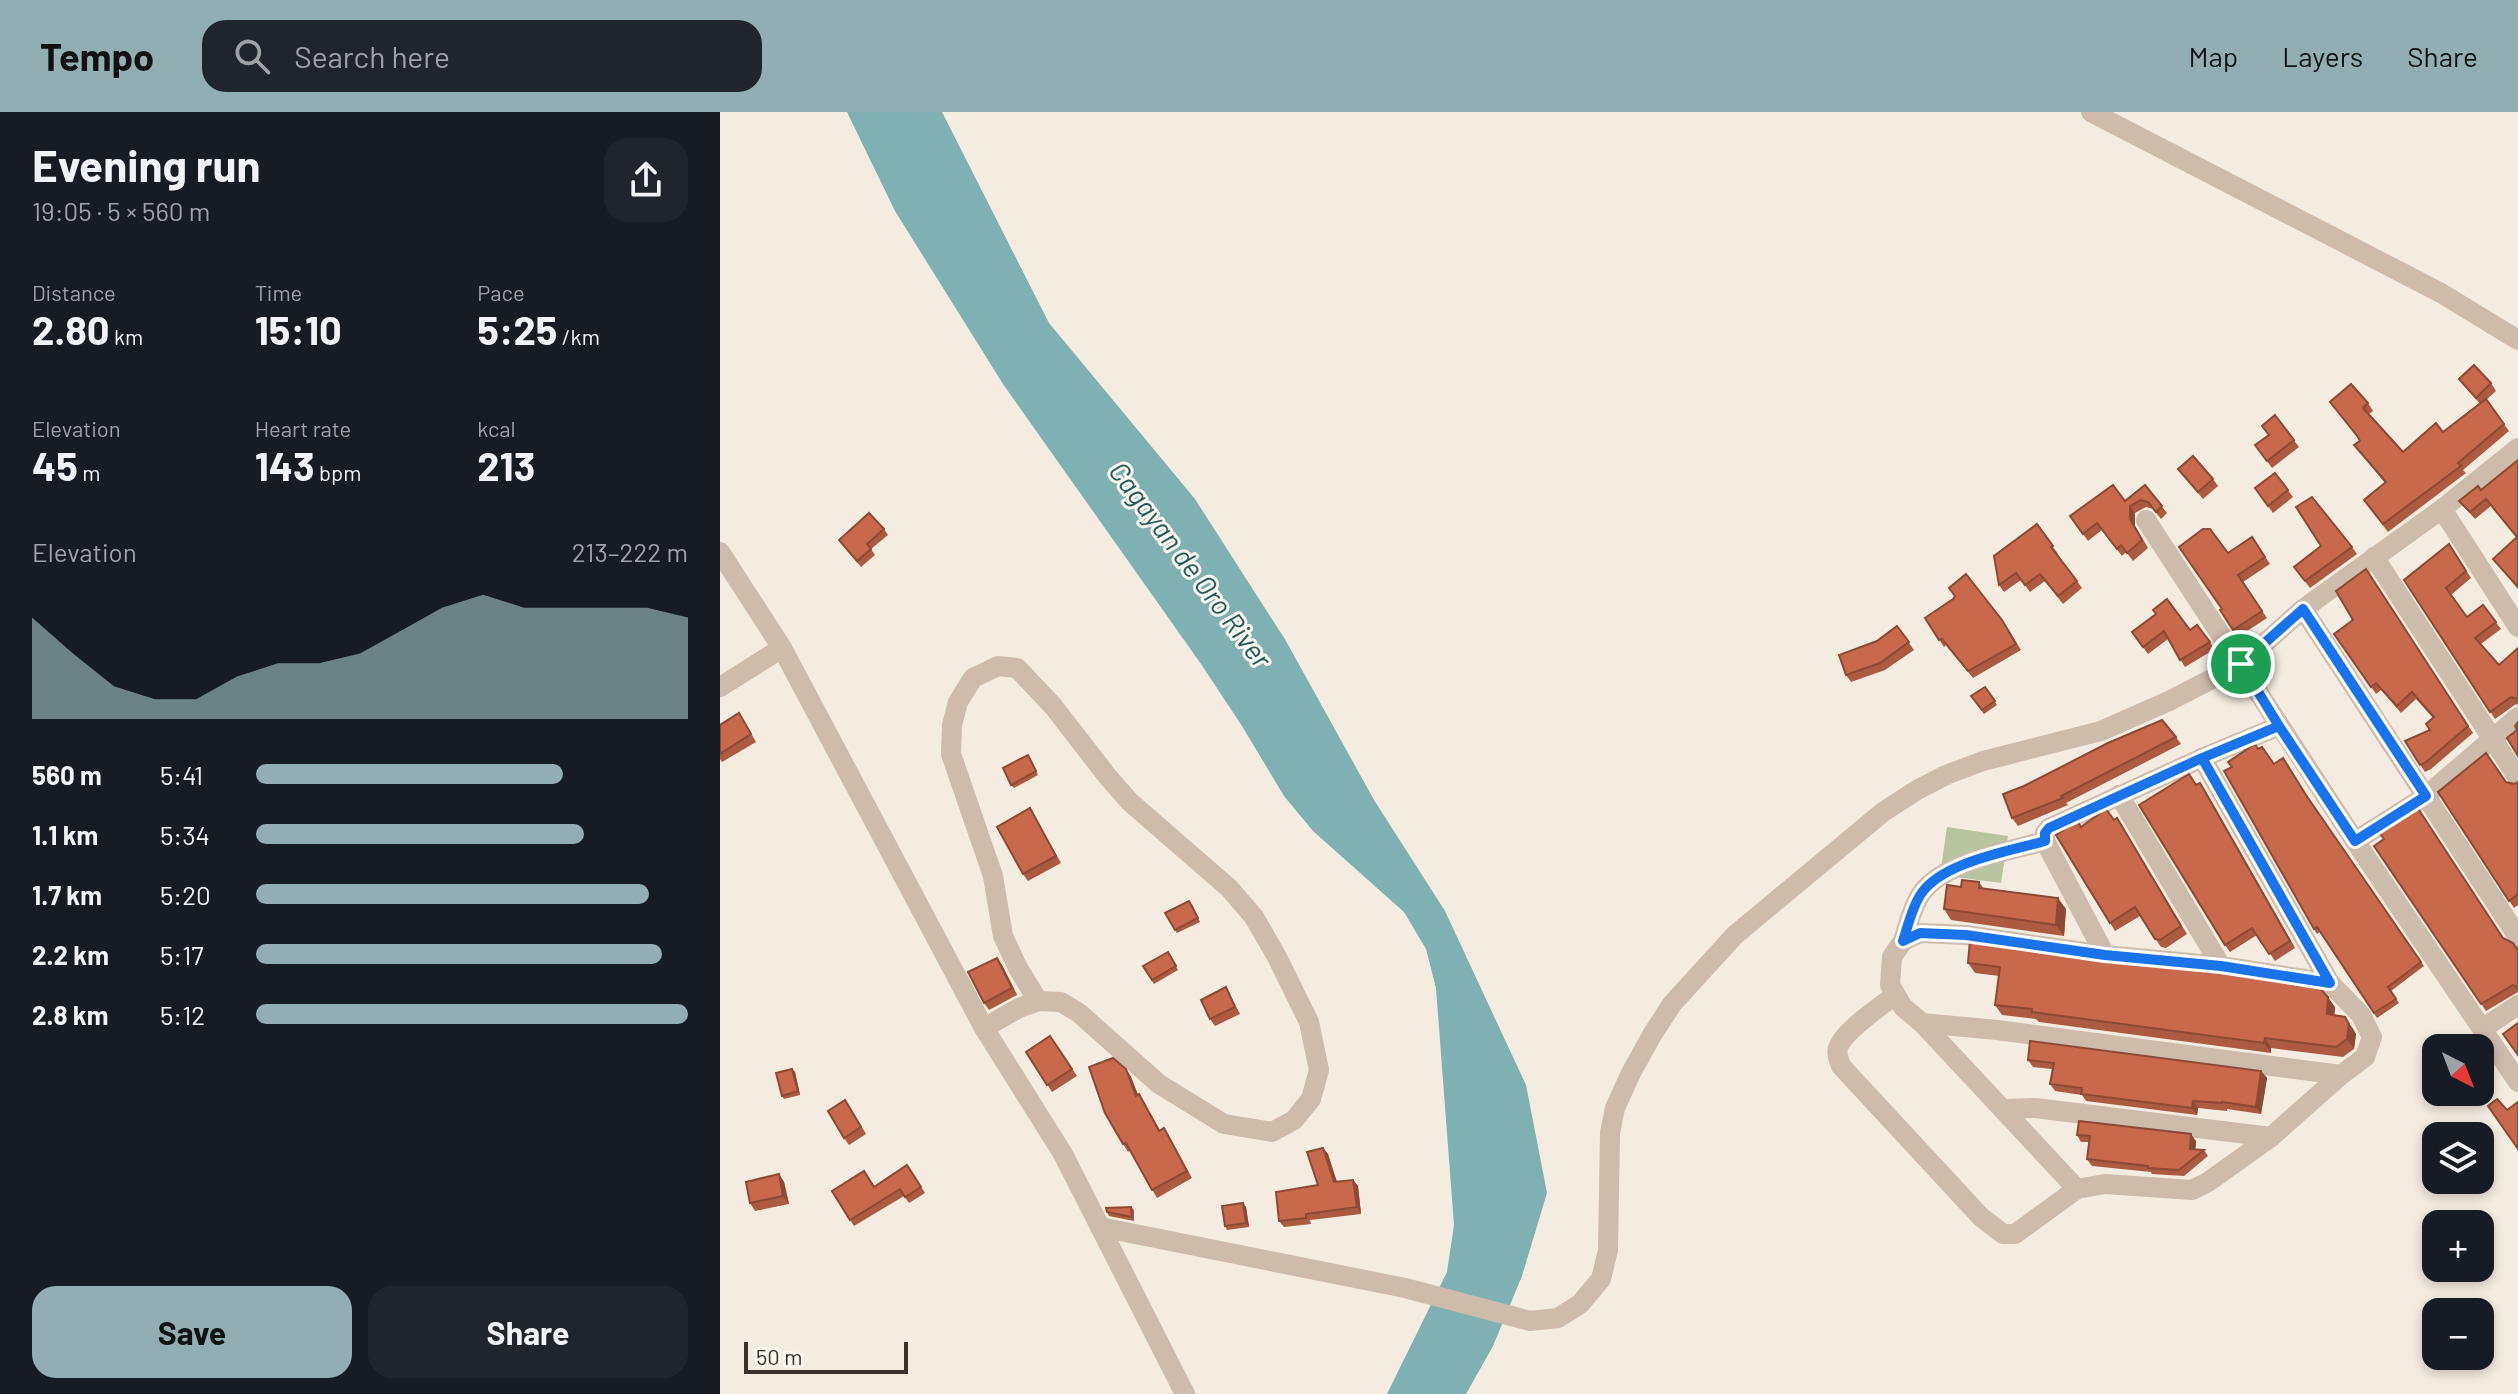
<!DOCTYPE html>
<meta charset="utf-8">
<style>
:root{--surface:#171b24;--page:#20242c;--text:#f1f3f6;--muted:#9ea1a6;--accent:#92aeb2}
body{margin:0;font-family:Barlow,sans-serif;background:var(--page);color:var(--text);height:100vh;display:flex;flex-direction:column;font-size:30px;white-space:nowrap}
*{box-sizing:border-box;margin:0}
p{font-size:26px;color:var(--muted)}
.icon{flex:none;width:44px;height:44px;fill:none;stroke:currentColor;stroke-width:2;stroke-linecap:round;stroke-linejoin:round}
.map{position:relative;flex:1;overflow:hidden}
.panel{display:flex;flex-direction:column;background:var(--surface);width:720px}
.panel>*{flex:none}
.needle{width:52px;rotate:138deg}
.fabs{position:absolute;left:1702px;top:922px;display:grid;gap:16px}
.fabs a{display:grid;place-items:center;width:72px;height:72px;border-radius:16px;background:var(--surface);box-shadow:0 4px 12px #0003;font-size:40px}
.scale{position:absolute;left:24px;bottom:20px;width:164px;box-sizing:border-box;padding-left:8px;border:4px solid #3b302b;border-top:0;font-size:22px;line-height:28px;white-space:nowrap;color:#3b302b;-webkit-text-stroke:6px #fbf5ee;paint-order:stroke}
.pin{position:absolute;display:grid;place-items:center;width:68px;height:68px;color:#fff;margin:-34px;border:4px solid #fff;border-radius:50%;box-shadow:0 2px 8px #0007}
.round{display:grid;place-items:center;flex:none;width:84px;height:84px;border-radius:24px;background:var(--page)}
.headline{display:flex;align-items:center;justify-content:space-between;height:136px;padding:0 32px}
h1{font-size:44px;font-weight:700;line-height:60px}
.figures{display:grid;grid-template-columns:repeat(3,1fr);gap:12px;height:136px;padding:8px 32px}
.figures div{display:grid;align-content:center}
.figures b{font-size:40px;font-weight:700}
.figures small{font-size:22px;font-weight:400}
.figures p{font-size:22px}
.chart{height:224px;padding:16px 32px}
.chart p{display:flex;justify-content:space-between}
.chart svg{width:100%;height:144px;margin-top:8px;fill:var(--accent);opacity:.7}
.button{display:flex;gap:16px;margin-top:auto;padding:16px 32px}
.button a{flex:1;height:92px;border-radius:24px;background:var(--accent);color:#111;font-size:32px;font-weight:700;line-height:92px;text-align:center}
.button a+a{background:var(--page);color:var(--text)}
ul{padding:0 32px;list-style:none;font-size:26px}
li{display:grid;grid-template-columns:128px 96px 1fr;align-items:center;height:60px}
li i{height:20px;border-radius:10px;background:var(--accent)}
header{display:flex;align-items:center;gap:48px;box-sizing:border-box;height:112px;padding:0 40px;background:var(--accent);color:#111}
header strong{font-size:38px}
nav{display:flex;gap:44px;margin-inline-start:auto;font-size:28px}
.search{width:560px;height:72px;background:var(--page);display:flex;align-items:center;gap:20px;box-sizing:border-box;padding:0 28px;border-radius:24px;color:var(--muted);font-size:30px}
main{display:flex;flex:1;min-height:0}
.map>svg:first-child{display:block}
.green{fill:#b8c4a0}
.water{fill:#7fb0b2}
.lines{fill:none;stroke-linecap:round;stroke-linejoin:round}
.minor{stroke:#cdbbac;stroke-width:20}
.wall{fill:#ac5a40}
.shaded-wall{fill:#8c4a34}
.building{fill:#c8694b;stroke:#8c4a34;stroke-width:2}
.route-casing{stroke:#fff;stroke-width:16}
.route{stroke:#1a73e8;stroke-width:10}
.labels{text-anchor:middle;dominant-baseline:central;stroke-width:6;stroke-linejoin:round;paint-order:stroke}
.water-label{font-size:28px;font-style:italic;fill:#1f5a5e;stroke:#fbf5ee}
</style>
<header>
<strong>Tempo</strong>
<div class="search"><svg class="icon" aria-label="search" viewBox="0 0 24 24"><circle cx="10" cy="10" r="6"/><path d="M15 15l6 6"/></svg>Search here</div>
<nav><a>Map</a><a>Layers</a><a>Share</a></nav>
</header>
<main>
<section class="panel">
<div class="headline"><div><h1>Evening run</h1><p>19:05 · 5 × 560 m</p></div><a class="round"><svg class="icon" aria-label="share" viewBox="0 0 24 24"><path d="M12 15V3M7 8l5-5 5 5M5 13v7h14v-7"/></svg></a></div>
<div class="figures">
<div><p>Distance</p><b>2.80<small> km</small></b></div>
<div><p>Time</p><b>15:10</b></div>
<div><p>Pace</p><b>5:25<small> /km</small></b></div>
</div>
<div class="figures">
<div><p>Elevation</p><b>45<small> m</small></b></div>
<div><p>Heart rate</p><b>143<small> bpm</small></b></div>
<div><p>kcal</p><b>213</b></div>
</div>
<div class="chart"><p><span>Elevation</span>213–222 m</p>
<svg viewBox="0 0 160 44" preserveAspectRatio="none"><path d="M0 44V13L10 24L20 34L30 38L40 38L50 31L60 27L70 27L80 24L90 17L100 10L110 6L120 10L130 10L140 10L150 10L160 13V44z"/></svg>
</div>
<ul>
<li><b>560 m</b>5:41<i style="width:71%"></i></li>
<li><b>1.1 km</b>5:34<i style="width:76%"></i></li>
<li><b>1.7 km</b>5:20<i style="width:91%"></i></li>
<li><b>2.2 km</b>5:17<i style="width:94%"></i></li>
<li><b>2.8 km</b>5:12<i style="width:100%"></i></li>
</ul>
<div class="button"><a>Save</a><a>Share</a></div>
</section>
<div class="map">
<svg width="1798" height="1282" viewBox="0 0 1798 1282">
<rect width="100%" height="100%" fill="#f4ebe1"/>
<!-- green -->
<polygon class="green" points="1227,715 1288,724 1281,771 1220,763"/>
<!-- water -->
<polygon class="water" points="127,0 222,0 329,211 475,387 566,529 654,688 725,799 806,973 827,1081 802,1164 773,1234 746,1282 667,1282 727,1160 734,1113 716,876 706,837 684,800 593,719 564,684 522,614 481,552 283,272 175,99"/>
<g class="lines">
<!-- minor -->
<g class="minor">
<polyline points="1371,0 1721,181 1798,228"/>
<polyline points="1722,397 1798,515"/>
<polyline points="1426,408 1635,729 1798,970"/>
<polyline points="0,440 62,536 264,916 343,1042 465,1282"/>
<polyline points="1654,445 1798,666"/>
<polyline points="1583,497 1798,825"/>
<polyline points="0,575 62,536"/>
<polyline points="1399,683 1501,854"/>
<polyline points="1635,729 1706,684 1798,605"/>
<path d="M1183,829C1188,814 1192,795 1201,782C1222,750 1290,739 1325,729"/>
<polyline points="1385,843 1325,729 1325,721 1329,716 1482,646 1559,614"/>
<polyline points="1610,871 1501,854 1385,843 1246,823 1200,821 1183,829 1172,845 1170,873 1183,895 1202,911 1277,918 1621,963"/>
<path d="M1175,883C1160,895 1123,919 1118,936C1116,942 1119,948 1121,954L1261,1105L1283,1122H1295L1357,1077L1202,911"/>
<polyline points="264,916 299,896 318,889 341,890 359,901 439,972 504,1012 552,1020 574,1008 591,987 599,958 589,910 557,845 534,805 509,776 410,690 388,665 333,594 297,556 278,554 253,566 238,590 232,613 231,642 273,764 283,824 298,856 318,889"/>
<polyline points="1762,917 1798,893"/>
<polyline points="1285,997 1315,996 1551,1025"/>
<polyline points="1357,1077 1385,1072 1472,1078 1488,1070 1551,1025 1621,963 1645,945 1652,925 1641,903 1610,871 1482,646"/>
<polyline points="380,1115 685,1176 810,1209 838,1206 860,1192 881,1167 888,1138 890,1021 895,996 911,961 932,923 952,892 1015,823 1163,700 1197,678 1226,663 1263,649 1381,619 1449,589 1521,552 1583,497 1722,397 1798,336"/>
</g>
</g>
<!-- wall -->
<g class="wall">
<polygon points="1739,267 1771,271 1776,279 1766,288 1789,319 1743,358 1746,361 1668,420 1644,388 1665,371 1634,333 1640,329 1639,327 1610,290 1648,291 1653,299 1649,302 1683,340 1723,320 1760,292"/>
<polygon points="1555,303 1579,335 1552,356 1535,333 1548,323"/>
<polygon points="1798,348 1798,477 1773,447 1797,425 1771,394 1755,407 1739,389 1761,378"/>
<polygon points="1458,357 1493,367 1498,374 1483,387"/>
<polygon points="1555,361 1573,385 1553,401 1535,376"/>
<polygon points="1425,373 1447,401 1441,407 1433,397 1426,395 1415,401 1415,414 1428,436 1413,449 1406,440 1402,444 1382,418 1368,429 1350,404 1405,389"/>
<polygon points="1317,412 1338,442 1337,442 1362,476 1343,492 1325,469 1310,480 1301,468 1284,480 1279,473"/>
<polygon points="164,417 168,423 151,437 155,443 141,455 119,428"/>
<polygon points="1532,425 1550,452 1523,470 1547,506 1518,525 1500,498 1502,497 1508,441"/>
<polygon points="1729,432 1751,466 1731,483 1747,505 1763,493 1781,517 1761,532 1779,553 1798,536 1798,593 1796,592 1775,607 1684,468"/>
<polygon points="1632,435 1637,442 1590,476 1574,455"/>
<polygon points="1646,457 1753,621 1711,657 1705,660 1685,629 1709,618 1713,606 1696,587 1681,601 1661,578 1656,582 1614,522 1633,508"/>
<polygon points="1229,476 1287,515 1301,538 1253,566 1226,533 1224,535 1205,506 1233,487 1235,484"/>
<polygon points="1477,513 1495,537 1465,555 1448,527 1428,542 1412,520 1470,518"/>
<polygon points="1177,514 1194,538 1165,558 1131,570 1126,563 1157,529"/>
<polygon points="1265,575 1277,593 1264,602 1251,584"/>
<polygon points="19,601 36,630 2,650 0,647 0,613"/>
<polygon points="1456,625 1461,632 1346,691 1348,693 1298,714 1292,706 1304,674"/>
<polygon points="1538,637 1589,688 1704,854 1671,879 1679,891 1657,906 1600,820 1597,822 1594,817"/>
<polygon points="308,643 318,663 294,676 291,673"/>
<polygon points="1786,670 1794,672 1798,670 1798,793 1794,796 1718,680"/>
<polygon points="1477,673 1485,678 1575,836 1555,849 1537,823 1510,840 1505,833"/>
<polygon points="310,696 341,751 308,769 303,762"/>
<polygon points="1397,706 1467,822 1446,836 1441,835 1420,804 1395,819 1390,811 1361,715 1394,708"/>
<polygon points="1654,734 1797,837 1798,836 1798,880 1766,899"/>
<polygon points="1259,770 1264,777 1346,797 1344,824 1231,808 1224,797 1241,775"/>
<polygon points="472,792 480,810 457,821 455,818"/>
<polygon points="448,840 458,858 434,872 423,854"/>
<polygon points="277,846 282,853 297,883 269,898 264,891"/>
<polygon points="1248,851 1615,895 1614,903 1632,915 1636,922 1634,937 1623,945 1551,936 1551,941 1319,910 1316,907 1282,903 1275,893 1279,864 1255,861"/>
<polygon points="506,875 520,902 495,914 490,907"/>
<polygon points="330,924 357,964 332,980 306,940"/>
<polygon points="1308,948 1541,959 1547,966 1541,1002 1507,997 1507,999 1478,996 1477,1003 1366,989 1362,983 1335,979 1330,972 1332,957 1313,955"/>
<polygon points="72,957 75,960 80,983 64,987 62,984"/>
<polygon points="406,957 411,965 418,983 424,990 440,1018 449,1024 472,1066 437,1086 410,1038 408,1040 403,1032"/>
<polygon points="130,995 146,1022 129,1033 124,1026"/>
<polygon points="1357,1023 1476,1029 1475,1037 1484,1038 1488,1044 1464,1064 1432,1062 1431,1060 1372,1054 1367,1047 1370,1030 1361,1030"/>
<polygon points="603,1036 608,1042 617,1070 633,1068 638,1074 641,1102 590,1108 591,1112 564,1115 559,1109 598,1073"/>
<polygon points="187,1053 205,1081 189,1091 184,1084 134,1114 112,1079 154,1075"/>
<polygon points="59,1062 64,1070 69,1092 35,1099 30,1091"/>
<polygon points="411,1095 414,1098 414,1109 389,1104 387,1100"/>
<polygon points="526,1095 529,1115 507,1118 505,1114"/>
</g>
<!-- shaded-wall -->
<g class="shaded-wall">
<polygon points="1410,394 1415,401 1415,414 1428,436 1410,407"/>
<polygon points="1480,671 1485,678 1575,836 1570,829"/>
<polygon points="1338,786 1346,797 1344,824 1336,813"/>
<polygon points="277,846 282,853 297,883 292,876"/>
<polygon points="1608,885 1615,895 1614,912 1607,902"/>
<polygon points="1625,905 1636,922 1634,937 1627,927"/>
<polygon points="1545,926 1551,936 1551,941 1544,931"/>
<polygon points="72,957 75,960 80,983 78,979"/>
<polygon points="406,957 411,965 421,991 416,984"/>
<polygon points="1541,959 1547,966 1541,1002 1536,995"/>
<polygon points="1473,989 1478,996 1477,1003 1472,996"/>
<polygon points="1471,1022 1476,1029 1475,1043 1470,1037"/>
<polygon points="603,1036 608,1042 619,1077 614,1070"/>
<polygon points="59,1062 64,1070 69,1092 63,1084"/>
<polygon points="633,1068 638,1074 641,1102 637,1095"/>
<polygon points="523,1091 526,1095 529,1115 526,1111"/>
</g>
<!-- building -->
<g class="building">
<polygon points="1754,253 1771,271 1756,286 1739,267"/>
<polygon points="1631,272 1648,291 1643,296 1683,340 1716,311 1723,320 1766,287 1784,312 1738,351 1741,354 1663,412 1644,388 1666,370 1634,333 1640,329 1638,325 1610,290"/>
<polygon points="1555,303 1574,328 1547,349 1535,333 1549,323 1542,314"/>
<polygon points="1473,344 1493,367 1478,380 1458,357"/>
<polygon points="1798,348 1798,475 1773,447 1797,425 1766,387 1750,400 1739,389 1758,374 1761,378"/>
<polygon points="1555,361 1568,378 1548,394 1535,376"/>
<polygon points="1393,373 1405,389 1425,373 1442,394 1436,400 1428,390 1421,388 1410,394 1410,407 1422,428 1407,441 1401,433 1397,437 1377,411 1363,422 1350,404"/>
<polygon points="1592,385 1632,435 1585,469 1574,455 1601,434 1576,395"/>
<polygon points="149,401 164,417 147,432 151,437 137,449 119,428"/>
<polygon points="1317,412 1333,434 1331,435 1357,469 1338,484 1320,462 1305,473 1296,461 1279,473 1274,444"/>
<polygon points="1483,417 1490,417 1508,441 1532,425 1545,445 1518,463 1542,499 1513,518 1500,498 1502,497 1459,435"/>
<polygon points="1729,432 1746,459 1726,476 1747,505 1763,493 1776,510 1755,526 1779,553 1798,536 1798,587 1791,585 1770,600 1684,468"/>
<polygon points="1646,457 1748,614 1706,650 1700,653 1685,629 1710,618 1706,612 1714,605 1692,580 1677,594 1656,571 1651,575 1614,522 1633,508 1616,479"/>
<polygon points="1246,462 1282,508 1296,532 1248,559 1222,527 1219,528 1205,506 1233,487 1235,484 1229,476"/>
<polygon points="1447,487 1470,518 1477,513 1490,530 1460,548 1444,519 1423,535 1412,520 1436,502 1433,498"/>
<polygon points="1177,514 1189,530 1160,551 1126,563 1119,543 1157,529"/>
<polygon points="1265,575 1275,589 1262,598 1251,584"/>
<polygon points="19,601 31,622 0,642 0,613"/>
<polygon points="1442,608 1456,625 1341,684 1343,686 1292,706 1283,682 1304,674 1388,631"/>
<polygon points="1798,610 1798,644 1787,626 1797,618 1795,614"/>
<polygon points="1535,632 1538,637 1542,635 1554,652 1563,646 1586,683 1701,850 1668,875 1676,887 1654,901 1597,815 1594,817 1504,659 1512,655 1508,650"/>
<polygon points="1766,641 1786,670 1794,672 1798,670 1798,782 1789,789 1718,680"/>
<polygon points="308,643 316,659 291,673 283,656"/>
<polygon points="1469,662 1476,673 1480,671 1570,829 1549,842 1532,816 1505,833 1419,693"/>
<polygon points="1697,695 1783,826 1793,831 1797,837 1798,836 1798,876 1793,873 1761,892 1654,734 1664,727 1659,720"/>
<polygon points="310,696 336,744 303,762 277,715"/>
<polygon points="1386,697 1394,708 1397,706 1461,814 1440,828 1435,827 1415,795 1390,811 1336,723 1357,709 1361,715"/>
<polygon points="1242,768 1259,770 1259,776 1338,786 1336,813 1224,797 1227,773 1241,775"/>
<polygon points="469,789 478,806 455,818 445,801"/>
<polygon points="1250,828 1377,846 1492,857 1597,873 1608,885 1607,902 1625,905 1629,912 1627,927 1616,935 1545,926 1544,931 1312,900 1312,897 1275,893 1280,855 1248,851"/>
<polygon points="448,840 456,854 432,868 423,854"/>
<polygon points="277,846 292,876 264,891 248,860"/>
<polygon points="506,875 515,895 490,907 481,888"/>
<polygon points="1798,911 1798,943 1783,922"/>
<polygon points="330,924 352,957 327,973 306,940"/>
<polygon points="1310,929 1541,959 1536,995 1502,990 1502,991 1473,989 1472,996 1361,982 1362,976 1330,972 1334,951 1308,948"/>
<polygon points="393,946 406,957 416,984 419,982 439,1019 444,1016 467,1059 432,1078 406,1031 403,1032 385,1001 369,955"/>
<polygon points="72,957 78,979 62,984 56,961"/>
<polygon points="1777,987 1787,998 1798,990 1798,1037 1768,994"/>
<polygon points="125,988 141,1015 124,1026 108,999"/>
<polygon points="1359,1009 1471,1022 1470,1037 1484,1038 1459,1058 1428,1056 1428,1054 1367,1047 1370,1024 1357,1023"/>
<polygon points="603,1036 614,1070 633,1068 637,1095 586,1102 586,1106 559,1109 556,1080 598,1073 587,1040"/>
<polygon points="187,1053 201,1075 185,1085 180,1077 130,1108 112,1079 144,1059 154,1075"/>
<polygon points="59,1062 63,1084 30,1091 26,1070"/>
<polygon points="523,1091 526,1111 505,1114 502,1094"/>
<polygon points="411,1095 412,1105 387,1100 386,1096"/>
</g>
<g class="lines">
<defs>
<path id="route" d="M1521,552L1559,614L1482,646L1329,716L1325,721V729C1290,739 1222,750 1201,782C1192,795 1188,814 1183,829L1200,821L1246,823L1385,843L1501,854L1610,871L1482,646L1559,614L1635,729L1706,684L1583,497L1521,552"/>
</defs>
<!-- route casing -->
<use href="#route" class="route-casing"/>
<!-- route -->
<use href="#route" class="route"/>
</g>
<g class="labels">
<!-- water labels -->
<g class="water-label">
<text transform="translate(471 452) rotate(53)">Cagayan de Oro River</text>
</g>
</g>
</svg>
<div class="fabs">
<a><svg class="needle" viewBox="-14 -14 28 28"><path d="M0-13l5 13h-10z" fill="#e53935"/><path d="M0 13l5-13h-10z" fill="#9ea1a6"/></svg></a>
<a><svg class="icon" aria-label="layers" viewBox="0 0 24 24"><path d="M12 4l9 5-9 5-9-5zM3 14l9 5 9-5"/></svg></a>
<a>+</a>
<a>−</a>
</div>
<div class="scale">50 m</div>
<div class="pin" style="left:1521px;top:552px;background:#1e9e55"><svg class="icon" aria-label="arrive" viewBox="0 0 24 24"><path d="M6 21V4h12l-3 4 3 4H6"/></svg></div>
</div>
</main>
